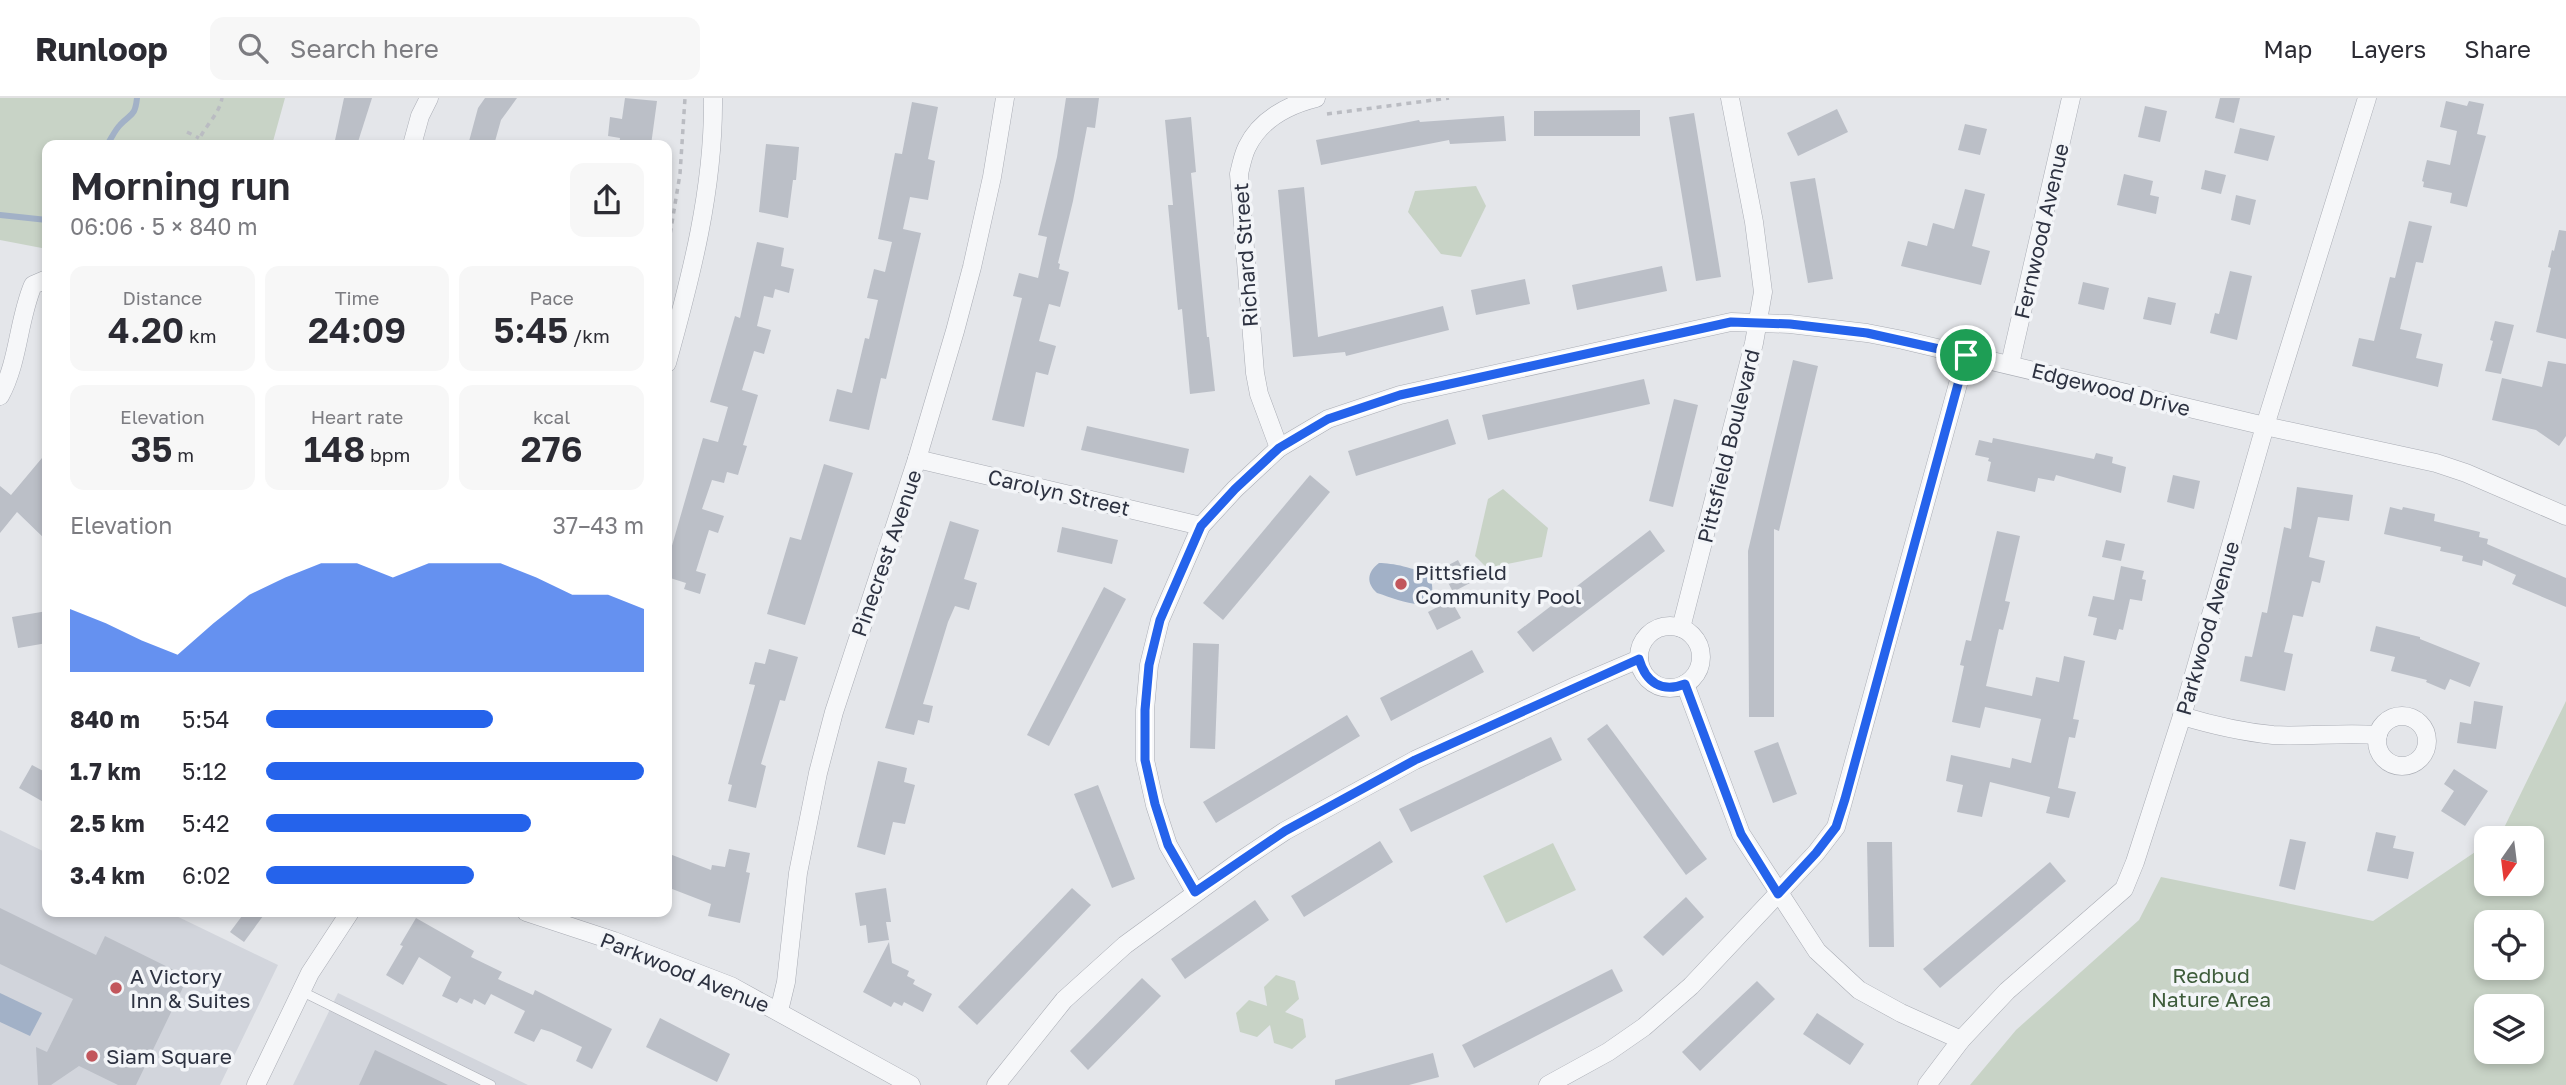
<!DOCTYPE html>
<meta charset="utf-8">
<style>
:root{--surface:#fff;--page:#f7f7f7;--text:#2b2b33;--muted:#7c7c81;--line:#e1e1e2;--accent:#2563eb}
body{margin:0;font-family:"Golos Text",sans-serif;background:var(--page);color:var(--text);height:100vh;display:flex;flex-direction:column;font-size:26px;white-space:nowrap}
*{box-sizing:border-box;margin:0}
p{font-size:23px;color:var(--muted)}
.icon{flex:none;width:38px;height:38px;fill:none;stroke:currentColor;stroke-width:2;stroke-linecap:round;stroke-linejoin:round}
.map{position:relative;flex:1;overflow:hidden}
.side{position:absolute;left:42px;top:42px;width:630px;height:777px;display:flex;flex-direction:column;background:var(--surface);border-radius:14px;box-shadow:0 4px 10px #0003}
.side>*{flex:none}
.needle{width:46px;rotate:194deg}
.buttons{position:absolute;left:2474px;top:728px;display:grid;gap:14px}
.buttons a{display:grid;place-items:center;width:70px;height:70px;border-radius:14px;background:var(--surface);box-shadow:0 4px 10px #0003;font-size:35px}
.pin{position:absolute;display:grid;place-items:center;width:60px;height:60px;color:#fff;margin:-30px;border:4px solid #fff;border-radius:50%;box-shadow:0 2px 7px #0007}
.round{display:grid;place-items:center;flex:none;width:74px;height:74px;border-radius:14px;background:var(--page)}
.overview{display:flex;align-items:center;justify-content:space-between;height:119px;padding:0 28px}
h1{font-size:38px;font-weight:600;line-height:52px}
.figures{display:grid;grid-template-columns:repeat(3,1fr);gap:10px;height:119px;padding:7px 28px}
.figures div{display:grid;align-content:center;border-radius:14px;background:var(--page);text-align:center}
.figures b{font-size:35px;font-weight:600}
.figures small{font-size:19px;font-weight:400}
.figures p{font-size:19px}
.chart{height:196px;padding:14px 28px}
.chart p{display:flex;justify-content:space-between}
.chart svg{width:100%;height:126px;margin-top:7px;fill:var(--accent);opacity:.7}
ul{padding:0 28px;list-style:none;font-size:23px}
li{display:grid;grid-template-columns:112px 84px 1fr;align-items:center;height:52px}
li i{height:18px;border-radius:9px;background:var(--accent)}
header{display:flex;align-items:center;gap:42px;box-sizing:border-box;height:98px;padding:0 35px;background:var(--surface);border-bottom:2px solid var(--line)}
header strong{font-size:33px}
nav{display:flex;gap:38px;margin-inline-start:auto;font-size:24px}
.search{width:490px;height:63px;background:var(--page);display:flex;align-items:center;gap:18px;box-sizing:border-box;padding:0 24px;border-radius:14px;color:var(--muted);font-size:26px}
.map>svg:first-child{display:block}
.built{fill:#d2d5dc}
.green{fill:#c8d3c6;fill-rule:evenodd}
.water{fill:#a2b1c7}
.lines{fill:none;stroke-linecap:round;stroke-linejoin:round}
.stream{stroke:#a2b1c7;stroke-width:6}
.building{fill:#bbbfc7}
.lane-casing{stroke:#a9acb4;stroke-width:10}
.street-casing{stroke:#a9acb4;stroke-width:19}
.path{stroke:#babcc2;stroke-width:3.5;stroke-dasharray:5 5;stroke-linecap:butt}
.lane{stroke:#f6f7f9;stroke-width:9}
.street{stroke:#f6f7f9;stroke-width:18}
.route-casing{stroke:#fff;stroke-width:14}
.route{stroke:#2563eb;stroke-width:9}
.poi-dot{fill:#c2565c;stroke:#f3f5f8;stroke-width:2.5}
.labels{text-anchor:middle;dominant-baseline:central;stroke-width:7;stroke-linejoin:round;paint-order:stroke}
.street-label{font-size:21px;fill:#2d3241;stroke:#f3f5f8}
.poi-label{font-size:21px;fill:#2d3241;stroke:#f3f5f8;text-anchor:start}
.park-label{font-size:21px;fill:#3e5c3b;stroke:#f3f5f8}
</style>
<header>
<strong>Runloop</strong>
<div class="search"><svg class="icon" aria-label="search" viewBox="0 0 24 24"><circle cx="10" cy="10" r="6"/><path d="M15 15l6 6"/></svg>Search here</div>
<nav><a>Map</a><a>Layers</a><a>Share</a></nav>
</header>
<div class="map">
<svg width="2566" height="987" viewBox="0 0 2566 987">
<rect width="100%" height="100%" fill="#e4e6ea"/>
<!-- built -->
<g class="built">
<polygon points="0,732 47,755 47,814 168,814 278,867 220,987 0,987"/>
<polygon points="338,895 528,987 293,987"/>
</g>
<!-- green -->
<g class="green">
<polygon points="0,0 285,0 272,47 47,47 47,151 0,142"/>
<polygon points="1476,88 1486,108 1461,159 1441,156 1408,114 1415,93"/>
<polygon points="1503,391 1548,430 1542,459 1487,470 1475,458 1488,401"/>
<path d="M2566,603V987H1970L2016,932L2139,822L2161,779L2373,823L2487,746V786H2532V740H2495L2501,736ZM2487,824H2532V870H2487ZM2532,908V954H2487V908Z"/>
<polygon points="1553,745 1576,792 1506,825 1483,778"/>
<polygon points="1276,877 1295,883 1299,901 1285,914 1303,921 1306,939 1292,951 1274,945 1270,927 1257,939 1240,934 1236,915 1249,902 1267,908 1264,889"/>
</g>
<!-- water -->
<g class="water">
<path d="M1379,465C1392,465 1416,470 1426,477C1437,485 1433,506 1419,506C1406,506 1390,499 1377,495C1366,485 1367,474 1379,465Z"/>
<polygon points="0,895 42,915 30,938 0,924"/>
</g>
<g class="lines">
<!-- stream -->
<g class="stream">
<path d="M107,47C111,41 115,32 120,27C131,15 135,19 137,0"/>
<polyline points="0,117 47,122"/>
</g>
</g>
<!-- building -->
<g class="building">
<polygon points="344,0 372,0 357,47 334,47"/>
<polygon points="485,0 517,0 501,22 494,47 468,47 478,10"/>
<polygon points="625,0 657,3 651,47 619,47 620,40 608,38 610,19 622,21"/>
<polygon points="1066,0 1099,0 1095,30 1087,29 1073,103 1058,165 1060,166 1059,171 1069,174 1060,209 1049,206 1039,243 1056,248 1048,277 1036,274 1024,329 992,322 1022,200 1013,198 1019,175 1038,180 1047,139 1038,137 1057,59"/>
<polygon points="2220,0 2240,0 2234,25 2215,20"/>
<polygon points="2446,3 2467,8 2469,3 2484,6 2477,36 2486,38 2467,109 2450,105 2452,95 2423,89 2424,84 2422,83 2427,62 2450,67 2457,33 2440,29"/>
<polygon points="912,4 938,9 928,61 935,63 928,102 910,99 903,131 921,135 886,281 881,280 869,332 829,323 837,291 852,295 865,240 869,241 878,202 867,200 874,171 885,174 892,144 878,141 895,55 902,56"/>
<polygon points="2145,8 2167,13 2160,44 2138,39"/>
<polygon points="1837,11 1848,34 1798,58 1787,35"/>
<polygon points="1640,12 1640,38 1534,38 1534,13"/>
<polygon points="1694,15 1721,179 1696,183 1669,19"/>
<polygon points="1504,18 1506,43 1450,46 1449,42 1321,67 1316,42 1419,22 1420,24"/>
<polygon points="1191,19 1196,74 1191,75 1207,239 1209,239 1215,293 1190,296 1182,211 1178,212 1168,107 1173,107 1165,22"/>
<polygon points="1965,26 1987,31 1980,57 1958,52"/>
<polygon points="2240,30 2275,38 2268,63 2234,55"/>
<polygon points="766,46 799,49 796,82 793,82 788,120 759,114"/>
<polygon points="2205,72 2226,77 2221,96 2201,91"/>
<polygon points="2124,76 2153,83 2150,97 2159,99 2156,116 2117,107"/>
<polygon points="1815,80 1833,181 1808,185 1790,84"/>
<polygon points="1304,89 1318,239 1443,208 1449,232 1346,258 1345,254 1293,259 1278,92"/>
<polygon points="1965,91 1985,96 1972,148 1990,153 1981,187 1901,168 1908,143 1927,148 1933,125 1954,131"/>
<polygon points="2236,97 2256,102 2250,127 2231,122"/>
<polygon points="2409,123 2432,128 2423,165 2416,164 2400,231 2422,236 2416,260 2443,266 2438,289 2352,268 2359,240 2374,243 2390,179 2395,180"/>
<polygon points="2559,132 2566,133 2566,241 2536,234 2551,170 2548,169 2552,152 2554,153"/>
<polygon points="757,144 784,150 781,168 794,171 789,195 775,191 773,200 764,198 757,228 771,232 764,256 754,253 742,292 758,297 743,347 747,348 738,377 727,374 724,385 712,382 702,411 724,418 718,435 709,432 696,473 706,476 700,496 684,491 686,485 667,479 667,465 703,340 718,344 728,309 710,304 735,218 740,220"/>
<polygon points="1662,168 1667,193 1577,212 1572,187"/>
<polygon points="2230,173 2252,178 2237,242 2210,235 2215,215 2219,216"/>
<polygon points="1525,181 1530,206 1476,217 1471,192"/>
<polygon points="2083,184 2109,190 2104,212 2078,206"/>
<polygon points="2148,199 2176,205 2171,227 2143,221"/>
<polygon points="2495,223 2514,227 2501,276 2485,273 2493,243 2490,242"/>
<polygon points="1793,262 1818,268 1779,433 1774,431 1774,619 1749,619 1748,453"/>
<polygon points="2548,263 2566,266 2566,338 2559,348 2536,332 2492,322 2502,280 2542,289"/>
<polygon points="1644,281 1650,306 1488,342 1482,317"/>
<polygon points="1674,301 1698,307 1673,409 1649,403"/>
<polygon points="1448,321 1456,346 1356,378 1348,353"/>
<polygon points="1087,328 1189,351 1184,375 1081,352"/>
<polygon points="1993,340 2094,361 2096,355 2113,359 2112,365 2126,369 2121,395 2056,377 2054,383 2038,380 2035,394 1987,383 1991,364 1988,363 1989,360 1975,357 1979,342 1992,345"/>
<polygon points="47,354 47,443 17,414 0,435 0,388 11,397"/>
<polygon points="824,366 853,375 805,527 767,516 790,439 801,442"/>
<polygon points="1310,377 1330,394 1223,522 1203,505"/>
<polygon points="2173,377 2200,383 2194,411 2167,404"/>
<polygon points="2297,389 2353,397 2349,423 2318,419 2309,459 2325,463 2320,485 2312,483 2303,519 2293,517 2284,554 2293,556 2285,593 2240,583 2245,558 2252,559 2262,514 2267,515 2284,429 2291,431"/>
<polygon points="2390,409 2402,412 2403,409 2435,416 2434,423 2480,434 2479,439 2488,441 2487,446 2566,480 2566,509 2512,486 2516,477 2483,462 2482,468 2462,463 2463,458 2440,453 2441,449 2384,436"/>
<polygon points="950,423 979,432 964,481 977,485 969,512 955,508 948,524 923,606 933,608 929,625 918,622 914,637 885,630"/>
<polygon points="1062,429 1118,442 1112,466 1057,454"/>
<polygon points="1650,432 1665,453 1533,554 1517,534"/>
<polygon points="1997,433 2020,438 2005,503 2010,504 2003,532 1999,531 1986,588 2032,598 2036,579 2059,584 2064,558 2085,563 2073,621 2079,622 2075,640 2069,639 2058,690 2076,694 2069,720 2046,715 2050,699 1990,684 1982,719 1957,714 1963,687 1946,683 1951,657 2010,670 2012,660 2031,665 2041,621 1985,609 1980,630 1952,624 1964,568 1960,567 1966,542 1971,543"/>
<polygon points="2106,442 2125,446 2121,463 2102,459"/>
<polygon points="1458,462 1470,485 1453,494 1441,471"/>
<polygon points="2121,468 2144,473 2142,481 2146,482 2142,503 2130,501 2123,532 2119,531 2116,542 2093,537 2097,520 2088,518 2093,498 2114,502"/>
<polygon points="1104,489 1126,501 1049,648 1027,637"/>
<polygon points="1451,502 1461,520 1437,532 1428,514"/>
<polygon points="47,513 47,545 18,550 12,519"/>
<polygon points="2376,528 2420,539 2420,541 2480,565 2470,589 2450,581 2445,592 2426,584 2427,582 2391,573 2395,559 2370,553"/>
<polygon points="1193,545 1219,546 1215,651 1190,650"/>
<polygon points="769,551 798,559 785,603 780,602 761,666 766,668 756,710 728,703 732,687 728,686 755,587 749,586 755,564 765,566"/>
<polygon points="1472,552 1484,574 1391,623 1380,600"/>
<polygon points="2474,603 2503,608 2496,651 2457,645 2460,624 2471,626"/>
<polygon points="1347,617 1360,638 1216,725 1203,704"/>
<polygon points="1607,626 1707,761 1686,777 1587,641"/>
<polygon points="1551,639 1562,662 1411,734 1399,711"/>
<polygon points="1778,644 1797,696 1773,705 1754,653"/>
<polygon points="878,663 907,670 904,684 915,687 905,726 893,724 885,757 857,749"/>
<polygon points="32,667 47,675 47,706 19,690"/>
<polygon points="2454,671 2488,693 2465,728 2441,713 2454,693 2444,686"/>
<polygon points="1098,687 1135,781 1112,790 1074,696"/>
<polygon points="2376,734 2396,738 2393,750 2414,754 2408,781 2367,773"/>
<polygon points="2290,741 2306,744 2295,792 2279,788"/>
<polygon points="1380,743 1393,764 1304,819 1291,798"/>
<polygon points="1867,744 1892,744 1894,849 1869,849"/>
<polygon points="729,751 750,755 746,774 750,775 740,825 708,818 711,806 667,789 667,755 711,772 712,767 725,769"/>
<polygon points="2050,764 2066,783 1940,890 1923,871"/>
<polygon points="886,790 891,824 886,824 889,842 868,845 866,827 860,828 855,795"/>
<polygon points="1072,790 1091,807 977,927 958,909"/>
<polygon points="1686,799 1704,819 1663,858 1643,839"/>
<polygon points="1255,802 1269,822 1185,881 1171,861"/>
<polygon points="0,810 96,857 105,838 188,879 136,987 118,987 79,968 51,987 38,987 36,949 47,954 73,901 0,866"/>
<polygon points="245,814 266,814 244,844 230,834"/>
<polygon points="416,820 474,853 471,859 502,874 498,881 533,897 535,892 612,931 592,971 576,963 582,949 551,934 541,931 534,944 514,935 525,913 491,896 485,907 474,901 472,906 460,900 457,905 442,898 451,879 419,859 403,887 386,877 403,848 400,847"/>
<polygon points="889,844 892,865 909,873 907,878 915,882 913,886 932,896 923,914 904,904 902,908 894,904 891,909 863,894"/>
<polygon points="1612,871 1623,893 1474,970 1462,947"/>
<polygon points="1142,880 1161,898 1088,972 1070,953"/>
<polygon points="1757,883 1775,901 1700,973 1682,954"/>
<polygon points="1817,915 1864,946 1850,967 1803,936"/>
<polygon points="660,920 730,956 717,984 646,949"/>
<polygon points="375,952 448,987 359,987"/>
<polygon points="1433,955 1439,979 1409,987 1335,987 1335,982"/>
</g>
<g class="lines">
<defs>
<polyline id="lane" points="301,893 491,987"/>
<g id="street">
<polyline points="412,47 420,18 429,0"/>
<path d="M667,265C691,179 714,91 713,0"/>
<polyline points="2010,266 2071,0"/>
<path d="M0,298C19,263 18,222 33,187L47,181"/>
<path d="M1279,350L1259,296L1255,275L1239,76C1241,67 1243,57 1247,49C1260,22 1288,7 1316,0"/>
<polyline points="917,361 1201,428"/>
<circle cx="1670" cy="559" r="31"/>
<polyline points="1681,530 1754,245 1763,194 1754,124 1730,0"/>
<polyline points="1685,586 1741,736 1817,853 1859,892 1901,915 1961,942"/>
<circle cx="2402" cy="643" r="25"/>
<path d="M2182,618C2212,627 2242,634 2273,637C2308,639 2342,634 2378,637"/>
<polyline points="1195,794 1168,747 1155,707 1145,662 1145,612 1149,567 1160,522 1201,428 1235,391 1279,350 1328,321 1400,297 1731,224 1790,226 1867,235 1903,242 2265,328 2436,365 2466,375 2566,418"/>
<polyline points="526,814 614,843 731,888 911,987"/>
<polyline points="779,913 786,884 798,775 818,675 834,614 917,361 955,233 972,169 992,79 1005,0"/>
<polyline points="256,987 310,875 350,814"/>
<polyline points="996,987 1064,902 1125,847 1240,763 1285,733 1415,662 1578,587 1639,561"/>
<polyline points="1548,987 1608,954 1644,929 1691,888 1816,755 1836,729 1966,257"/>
<polyline points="1927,987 1961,942 2007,893 2124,791 2135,764 2182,618 2265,328 2367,0"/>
</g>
</defs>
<!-- lane casing -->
<use href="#lane" class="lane-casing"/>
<!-- street casing -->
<use href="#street" class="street-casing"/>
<!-- path -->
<g class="path">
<polyline points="1327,16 1449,0"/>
<polyline points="187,34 199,40"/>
<path d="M197,47C202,30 219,18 222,0"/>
<polyline points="667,155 680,76 685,0"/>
</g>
<!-- lane -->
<use href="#lane" class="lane"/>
<!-- street -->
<use href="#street" class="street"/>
</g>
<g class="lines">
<defs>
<path id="route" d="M1731,224L1790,226L1867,235L1966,257L1845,701L1836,729L1816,755L1778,796L1741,736L1685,586C1662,595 1646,585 1639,561L1415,662L1285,733L1195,794L1168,747L1155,706L1145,662V612L1149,567L1160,522L1201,428L1235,391L1279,350L1328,321L1400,297Z"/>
</defs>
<!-- route casing -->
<use href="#route" class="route-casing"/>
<!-- route -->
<use href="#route" class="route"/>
</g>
<!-- markers -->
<g class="poi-dot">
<circle cx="1401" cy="486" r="7"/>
<circle cx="116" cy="890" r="7"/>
<circle cx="92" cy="958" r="7"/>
</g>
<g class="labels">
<!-- street labels -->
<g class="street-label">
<text transform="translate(2041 133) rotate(-77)">Fernwood Avenue</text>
<text transform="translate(1245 157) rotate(-94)">Richard Street</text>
<text transform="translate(2111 291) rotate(14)">Edgewood Drive</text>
<text transform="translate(1728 348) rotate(-76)">Pittsfield Boulevard</text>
<text transform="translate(1059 394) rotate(13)">Carolyn Street</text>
<text transform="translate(886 455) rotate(-71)">Pinecrest Avenue</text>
<text transform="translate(2207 530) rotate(-74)">Parkwood Avenue</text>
<text transform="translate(685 874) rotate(22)">Parkwood Avenue</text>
</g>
<!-- poi labels -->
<g class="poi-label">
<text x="1415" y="474">Pittsfield<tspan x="1415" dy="24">Community Pool</tspan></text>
<text x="130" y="878">A Victory<tspan x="130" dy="24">Inn &amp; Suites</tspan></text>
<text x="106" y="958">Siam Square</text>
</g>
<!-- park labels -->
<g class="park-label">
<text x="2211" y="877">Redbud<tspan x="2211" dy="24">Nature Area</tspan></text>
</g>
</g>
</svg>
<div class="buttons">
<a><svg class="needle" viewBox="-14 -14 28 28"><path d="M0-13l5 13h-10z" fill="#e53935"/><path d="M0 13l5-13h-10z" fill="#7c7c81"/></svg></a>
<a><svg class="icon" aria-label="locate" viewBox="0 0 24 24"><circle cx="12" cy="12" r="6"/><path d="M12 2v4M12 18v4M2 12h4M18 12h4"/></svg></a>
<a><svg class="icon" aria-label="layers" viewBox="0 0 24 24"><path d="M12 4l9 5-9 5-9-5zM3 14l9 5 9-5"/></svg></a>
</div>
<div class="pin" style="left:1966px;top:257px;background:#1e9e55"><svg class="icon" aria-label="arrive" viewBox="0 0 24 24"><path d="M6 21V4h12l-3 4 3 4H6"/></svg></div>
<section class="side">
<div class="overview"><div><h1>Morning run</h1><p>06:06 · 5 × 840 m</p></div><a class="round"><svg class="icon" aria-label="share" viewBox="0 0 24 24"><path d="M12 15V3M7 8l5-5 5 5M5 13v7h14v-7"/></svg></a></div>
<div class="figures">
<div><p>Distance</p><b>4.20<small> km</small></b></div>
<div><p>Time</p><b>24:09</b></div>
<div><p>Pace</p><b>5:45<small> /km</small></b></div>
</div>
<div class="figures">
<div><p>Elevation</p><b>35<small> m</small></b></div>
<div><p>Heart rate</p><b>148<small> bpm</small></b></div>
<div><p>kcal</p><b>276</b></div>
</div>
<div class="chart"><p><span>Elevation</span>37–43 m</p>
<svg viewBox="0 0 160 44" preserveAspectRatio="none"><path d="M0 44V22L10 27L20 33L30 38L40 27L50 17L60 11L70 6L80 6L90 11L100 6L110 6L120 6L130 11L140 17L150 17L160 22V44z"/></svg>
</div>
<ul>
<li><b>840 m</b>5:54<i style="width:60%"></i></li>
<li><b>1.7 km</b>5:12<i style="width:100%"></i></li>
<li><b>2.5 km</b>5:42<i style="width:70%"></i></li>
<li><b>3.4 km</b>6:02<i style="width:55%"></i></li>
</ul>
</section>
</div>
